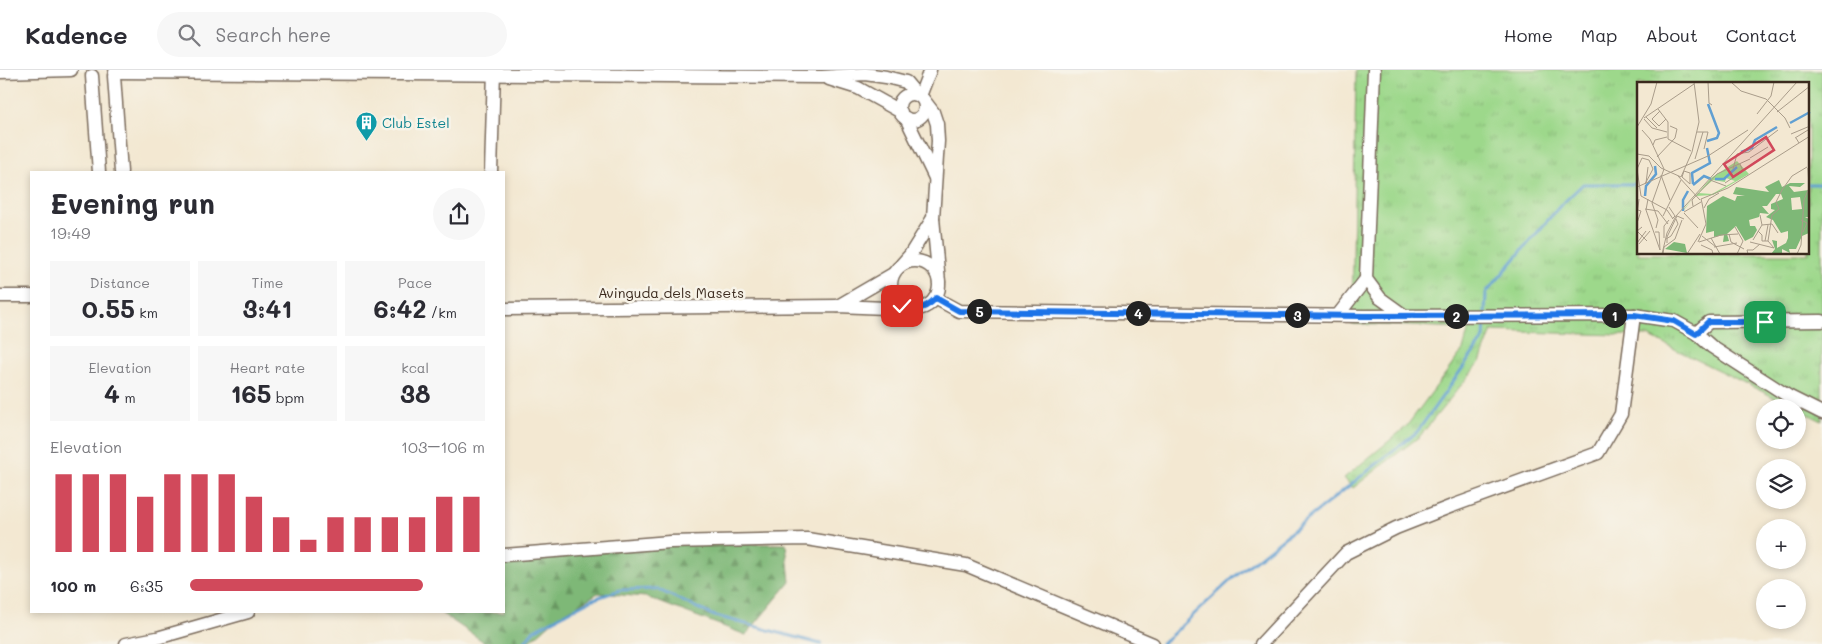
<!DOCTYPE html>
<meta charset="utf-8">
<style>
:root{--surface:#fff;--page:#f7f7f7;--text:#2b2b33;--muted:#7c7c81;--line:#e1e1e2;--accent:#d1495b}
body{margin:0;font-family:Mali,sans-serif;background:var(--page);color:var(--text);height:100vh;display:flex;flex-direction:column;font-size:19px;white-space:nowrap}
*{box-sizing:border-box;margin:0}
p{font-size:16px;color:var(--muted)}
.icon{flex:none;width:28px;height:28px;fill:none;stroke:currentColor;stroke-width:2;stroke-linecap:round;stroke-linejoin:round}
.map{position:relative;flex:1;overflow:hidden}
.drawer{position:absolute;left:30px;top:101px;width:475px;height:442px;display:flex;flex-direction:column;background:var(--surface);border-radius:0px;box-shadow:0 2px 8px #0003}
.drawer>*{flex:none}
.fabs{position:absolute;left:1756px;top:329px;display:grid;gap:10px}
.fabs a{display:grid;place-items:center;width:50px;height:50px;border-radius:50%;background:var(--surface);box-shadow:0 2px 8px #0003;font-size:25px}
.pin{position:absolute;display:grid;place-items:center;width:42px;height:42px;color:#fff;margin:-21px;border-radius:10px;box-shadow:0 2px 8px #0006}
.km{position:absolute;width:25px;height:25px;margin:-12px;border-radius:50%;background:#222;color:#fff;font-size:14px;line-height:25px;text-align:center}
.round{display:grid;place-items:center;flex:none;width:52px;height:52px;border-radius:26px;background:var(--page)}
.head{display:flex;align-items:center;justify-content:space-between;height:85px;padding:0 20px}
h1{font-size:28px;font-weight:700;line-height:38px}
.stats{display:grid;grid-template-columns:repeat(3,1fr);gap:8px;height:85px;padding:5px 20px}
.stats div{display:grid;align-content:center;border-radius:0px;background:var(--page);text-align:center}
.stats b{font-size:25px;font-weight:700}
.stats small{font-size:14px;font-weight:400}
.stats p{font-size:14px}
.chart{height:140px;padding:10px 20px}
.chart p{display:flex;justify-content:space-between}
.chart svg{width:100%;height:90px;margin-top:5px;stroke:var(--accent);stroke-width:6}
ul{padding:0 20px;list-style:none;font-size:16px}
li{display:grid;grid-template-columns:80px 60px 1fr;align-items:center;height:38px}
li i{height:12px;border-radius:6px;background:var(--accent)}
header{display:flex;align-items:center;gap:30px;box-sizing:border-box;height:70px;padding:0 25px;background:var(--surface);border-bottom:1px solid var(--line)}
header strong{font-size:24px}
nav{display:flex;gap:28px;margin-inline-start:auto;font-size:18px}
.search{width:350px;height:45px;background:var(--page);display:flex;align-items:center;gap:12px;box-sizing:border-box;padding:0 18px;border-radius:28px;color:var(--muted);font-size:19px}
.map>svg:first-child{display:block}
.grass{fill:url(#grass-tufts);stroke:#6c8154;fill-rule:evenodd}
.forest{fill:url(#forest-firs);stroke:#5c714a}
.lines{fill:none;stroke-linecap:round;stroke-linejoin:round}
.stream{stroke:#609fd2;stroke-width:3}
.minor-casing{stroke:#7b6c5d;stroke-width:15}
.minor{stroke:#fff;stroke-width:12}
.route-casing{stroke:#fff;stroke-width:10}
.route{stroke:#1a73e8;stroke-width:6}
.labels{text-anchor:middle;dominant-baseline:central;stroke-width:5;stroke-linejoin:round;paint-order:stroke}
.culture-label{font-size:14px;fill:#0d838f;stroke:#f7f3e8;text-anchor:start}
.street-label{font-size:14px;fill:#3b2a1e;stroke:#f7f3e8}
.inset-river{fill:none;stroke:#609fd2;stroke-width:2.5}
.inset-road{fill:none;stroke:#a99c8a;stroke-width:1}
.view{fill:#d1495b;fill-opacity:0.15;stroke:#d1495b;stroke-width:2.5}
.inset-edge{fill:none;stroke:#3b2a1e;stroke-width:2.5}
</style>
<header>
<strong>Kadence</strong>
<div class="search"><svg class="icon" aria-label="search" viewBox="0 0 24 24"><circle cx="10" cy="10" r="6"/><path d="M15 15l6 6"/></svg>Search here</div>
<nav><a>Home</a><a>Map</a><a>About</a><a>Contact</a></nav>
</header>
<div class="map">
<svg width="1822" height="574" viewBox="0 0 1822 574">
<defs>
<pattern id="grass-tufts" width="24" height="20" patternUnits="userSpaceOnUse" patternTransform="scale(1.25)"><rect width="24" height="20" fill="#9dd88b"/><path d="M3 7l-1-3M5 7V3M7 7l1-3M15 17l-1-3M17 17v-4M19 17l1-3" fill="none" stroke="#88ba78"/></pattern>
<pattern id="forest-firs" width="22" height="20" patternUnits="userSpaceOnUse" patternTransform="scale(1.25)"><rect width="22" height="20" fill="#7eb877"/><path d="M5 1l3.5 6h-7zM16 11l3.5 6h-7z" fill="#689661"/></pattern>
</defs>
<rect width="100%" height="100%" fill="#f7f3e8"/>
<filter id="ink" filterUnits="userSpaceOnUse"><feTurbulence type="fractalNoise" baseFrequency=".02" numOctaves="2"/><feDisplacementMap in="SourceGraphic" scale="10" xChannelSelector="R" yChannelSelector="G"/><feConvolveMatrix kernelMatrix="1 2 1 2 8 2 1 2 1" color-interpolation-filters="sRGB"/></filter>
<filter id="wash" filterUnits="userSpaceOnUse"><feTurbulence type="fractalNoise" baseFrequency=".0096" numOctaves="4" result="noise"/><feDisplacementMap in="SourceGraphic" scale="20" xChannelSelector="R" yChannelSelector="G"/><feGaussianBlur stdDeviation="1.12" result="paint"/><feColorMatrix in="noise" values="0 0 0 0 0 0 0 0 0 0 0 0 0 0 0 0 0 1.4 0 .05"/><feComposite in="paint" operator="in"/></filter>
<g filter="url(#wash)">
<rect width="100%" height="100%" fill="#f3e8d2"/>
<!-- grass -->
<path class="grass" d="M1356,0H1822V351L1798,339V338L1794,337L1648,266L1492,261L1480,292L1420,366L1353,418L1344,408L1406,357L1463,280L1469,258L1352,254ZM1638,14H1808V184H1638Z"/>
<!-- forest -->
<polygon class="forest" points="682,474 786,474 790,512 746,565 646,527 598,523 556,548 527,574 487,574 441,543 504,542 504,489"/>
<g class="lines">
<!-- stream -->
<g class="stream">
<polyline points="1808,114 1822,114"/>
<polyline points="1485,243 1486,223 1559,137 1583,114 1638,114"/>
<polyline points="523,574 534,560 591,530 620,520 657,519 712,545 821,574"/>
<polyline points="1162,574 1233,508 1417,362 1484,268 1485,249"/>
</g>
</g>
</g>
<g filter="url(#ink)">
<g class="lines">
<defs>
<g id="minor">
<polyline points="1374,0 1366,209 1380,228 1405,246"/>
<polyline points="0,2 71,0"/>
<polyline points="115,2 822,7 865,4 886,7 906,12 916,24"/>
<polyline points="92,6 99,102"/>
<polyline points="114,6 121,102"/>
<polyline points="829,9 858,18 901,42"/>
<circle cx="912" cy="37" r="13"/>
<polyline points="920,26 930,0"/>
<polyline points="923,29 933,42 937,54 938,71 933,148 939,212"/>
<polyline points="906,48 935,108"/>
<polyline points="491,102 494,0"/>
<circle cx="915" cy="215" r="24"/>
<polyline points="902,194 910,185 933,148"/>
<polyline points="0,226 31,226"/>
<polyline points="935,228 959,241 1364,246 1634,245 1674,251 1696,263 1712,277 1788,326 1822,343"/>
<polyline points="838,236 893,204"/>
<polyline points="504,239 838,236 909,239"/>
<polyline points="1338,245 1366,209"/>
<polyline points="1696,263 1709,252 1822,251"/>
<polyline points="504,485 670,472 807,469 966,495 1153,574"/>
<polyline points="126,574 157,568 248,542"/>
<polyline points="1261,574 1346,483 1396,458 1452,436 1598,383 1621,344 1634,245"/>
</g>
</defs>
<!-- minor casing -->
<use href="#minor" class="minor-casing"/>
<!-- minor -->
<use href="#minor" class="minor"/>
</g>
</g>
<g class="lines" filter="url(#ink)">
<defs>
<path id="route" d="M902,236C915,242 926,239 936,228L959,241L1364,246L1634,245L1674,251L1696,264L1708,252H1765"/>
</defs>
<!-- route casing -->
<use href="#route" class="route-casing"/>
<!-- route -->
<use href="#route" class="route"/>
</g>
<!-- icons -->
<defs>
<symbol id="building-pin" viewBox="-11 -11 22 30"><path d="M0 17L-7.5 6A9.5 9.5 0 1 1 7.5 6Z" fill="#0f9aa8" stroke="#f7f3e8"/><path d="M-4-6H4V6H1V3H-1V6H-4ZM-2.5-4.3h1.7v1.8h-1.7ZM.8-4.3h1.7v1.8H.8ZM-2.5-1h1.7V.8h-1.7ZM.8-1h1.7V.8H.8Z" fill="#fff"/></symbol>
</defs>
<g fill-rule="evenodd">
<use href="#building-pin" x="354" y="40" width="25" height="34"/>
</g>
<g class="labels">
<!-- culture labels -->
<g class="culture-label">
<text x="382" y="52">Club Estel</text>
</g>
<!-- street labels -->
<g class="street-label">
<text x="671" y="222">Avinguda dels Masets</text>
</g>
</g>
<!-- overview -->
<g transform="translate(1637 12)">
<rect width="172" height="172" fill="#f3e8d2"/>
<path d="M100,79L112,92L76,113L58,114L46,129V128L74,96ZM89,96L98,99L75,112L61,111L76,98L88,100Z" fill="#9dd88b" fill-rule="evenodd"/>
<path d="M142,98L145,105L153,101H168L163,105L152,104L157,110L172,108V135H168L172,137V151L165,154L159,167H152L153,171L145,167V172H134L138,167L135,158L140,159V166L149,161L151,156V149L144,151L136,138L129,135L138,128L134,127V122L146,117L144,112H139L130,124H125L132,132L123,131L122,135L112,138L113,144H118L120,148L116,155L108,159L99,144L90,152L92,159L86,160L87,153L77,155V149L69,151L70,124L86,114L98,119L100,114H108L96,112L99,105L132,110L128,105ZM163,115L165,127L155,128L154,116ZM37,160L48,162L50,171L28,167Z" fill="#7eb877" fill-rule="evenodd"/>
<path class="inset-river" d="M153,41L173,30M70,59L80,56L82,51L71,22M104,70L115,66L118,58L140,45M78,97H87L100,85M56,102L55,91L73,81L70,66M56,103L67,94L74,97M8,114L9,104L19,92L18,84M46,129V118L51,109"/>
<path class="inset-road" d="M71,0L72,21L75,23M94,0L104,9L129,17L148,36L153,46M21,27L31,40V57L54,69M23,29L15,37L22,44L29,37M140,30L173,4M120,32L134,14L137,0M9,35L20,46M7,36L57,2M7,37L15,46L30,50M0,45L14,22L20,0M5,48L13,57L27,87M60,50H71L67,67M154,52L173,44M158,56L171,48M159,56L162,61L173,54M16,63L18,58L30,55M55,70L62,40L57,0M0,72L12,74L24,86L44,95M20,75L38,56L40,47L33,44M113,76L131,65M58,77L66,50M116,81L135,70M0,87L4,114L30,128L36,137M0,87L5,76L12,78L16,87M96,87L100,72L112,70L141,48M47,89L53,91V102L45,95ZM24,93L33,118M41,94L63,118M44,95L55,70M73,98L89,104M9,101L11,85M88,101L106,89L103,82M8,102L16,87M0,105L71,74L111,48M11,117L9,128L23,168M65,121L64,117L91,106L162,61M56,124L55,118L80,92L113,77M32,125L38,134L35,137M67,126L72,117L82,111M8,127L21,129L31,142M47,130L64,120M47,131L61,146M0,133L2,117M26,134L44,98M164,138L170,141L166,150M0,141L4,129L1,128M125,143L135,142L141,151M5,145L0,149L10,159M98,145L106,159L100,172M19,146L21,138L15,121L27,87M121,149L125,153V159H131L137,166M18,150H22L23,168M92,152L94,160L107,167M65,154L79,165M27,156V144L32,138M74,156L83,172M29,157L34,154L41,142L39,137M116,158L125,143L123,133M128,159L131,143M131,159L135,133L142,127L139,120L145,108L155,94L170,85M61,160L69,142L65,121M62,160L84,153L101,152M113,160L137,166M0,161L9,149M30,161V155L40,134L47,137M2,162L13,149M64,163L75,168L76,172M77,165L100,161M25,172L30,151L39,134L160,0M26,172L27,165L38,157L45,138M50,172L63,152M111,172L110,168H116L123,162M160,172L164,163L167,118L172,106L171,86"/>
<path class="view" d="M129,55L137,68L96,95L87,82Z"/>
<rect width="172" height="172" class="inset-edge"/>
</g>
</svg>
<div class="fabs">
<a><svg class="icon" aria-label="locate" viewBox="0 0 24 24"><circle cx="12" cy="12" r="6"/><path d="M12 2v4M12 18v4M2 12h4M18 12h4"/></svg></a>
<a><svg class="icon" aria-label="layers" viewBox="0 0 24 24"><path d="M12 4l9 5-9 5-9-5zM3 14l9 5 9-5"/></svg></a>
<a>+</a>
<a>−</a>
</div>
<div class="pin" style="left:1765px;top:252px;background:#1e9e55"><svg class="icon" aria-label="arrive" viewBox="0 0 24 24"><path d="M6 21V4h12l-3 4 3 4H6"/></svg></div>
<div class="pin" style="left:902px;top:236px;background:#d93025"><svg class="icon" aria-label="check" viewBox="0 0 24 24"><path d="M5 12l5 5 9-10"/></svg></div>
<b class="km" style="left:1614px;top:245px">1</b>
<b class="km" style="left:1456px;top:246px">2</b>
<b class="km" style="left:1297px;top:245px">3</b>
<b class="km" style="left:1138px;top:243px">4</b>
<b class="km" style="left:979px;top:241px">5</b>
<section class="drawer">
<div class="head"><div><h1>Evening run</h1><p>19:49</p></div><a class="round"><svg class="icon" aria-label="share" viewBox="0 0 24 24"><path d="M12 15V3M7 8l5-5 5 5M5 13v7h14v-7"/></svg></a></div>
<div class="stats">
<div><p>Distance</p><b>0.55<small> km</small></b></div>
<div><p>Time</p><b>3:41</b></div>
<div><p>Pace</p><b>6:42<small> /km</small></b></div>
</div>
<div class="stats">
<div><p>Elevation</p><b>4<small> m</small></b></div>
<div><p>Heart rate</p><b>165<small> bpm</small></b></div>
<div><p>kcal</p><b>38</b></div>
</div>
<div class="chart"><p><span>Elevation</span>103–106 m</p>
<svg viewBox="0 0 160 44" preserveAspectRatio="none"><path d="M5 44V6M15 44V6M25 44V6M35 44V17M45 44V6M55 44V6M65 44V6M75 44V17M85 44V27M95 44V38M105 44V27M115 44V27M125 44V27M135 44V27M145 44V17M155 44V17"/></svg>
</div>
<ul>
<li><b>100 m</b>6:35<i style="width:79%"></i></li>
</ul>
</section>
</div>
